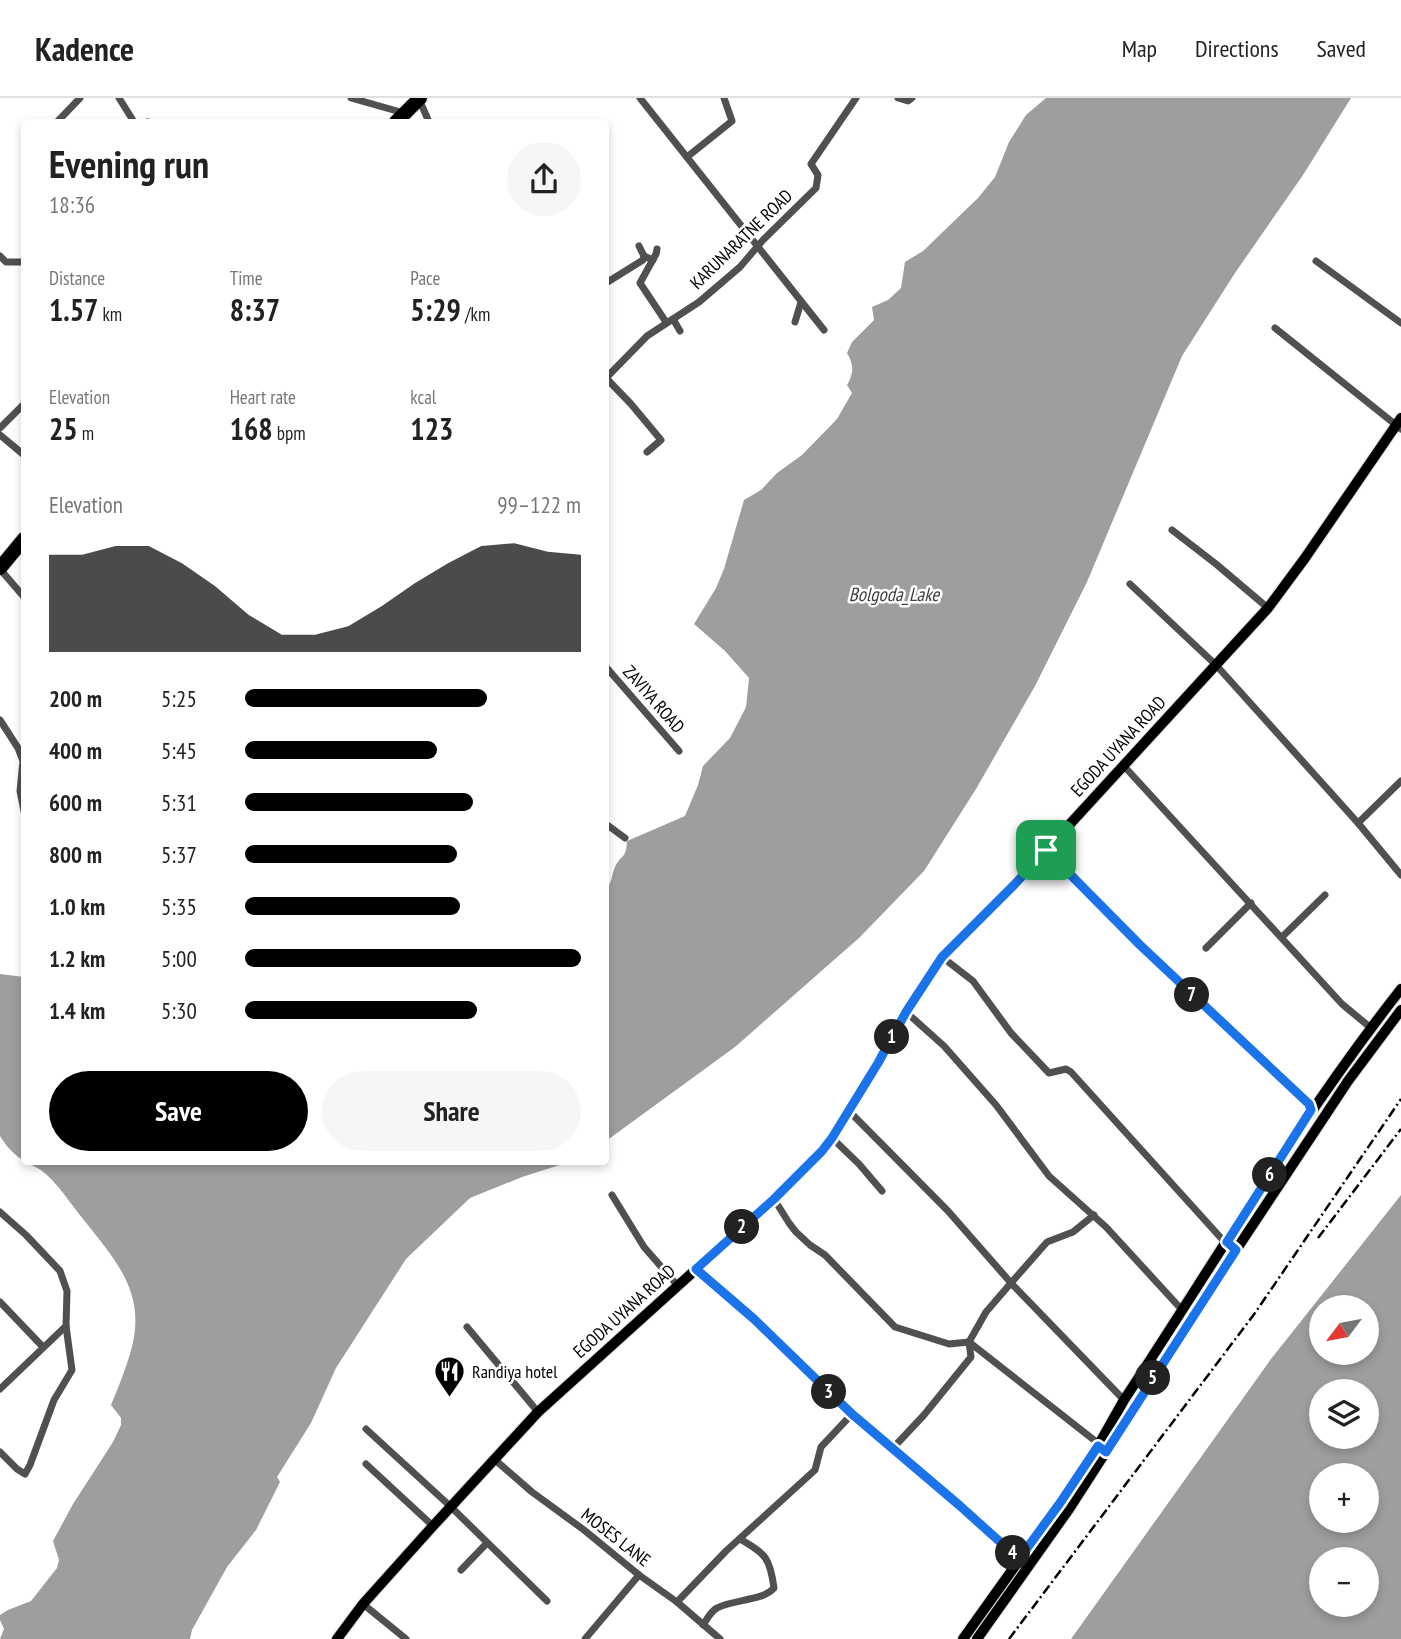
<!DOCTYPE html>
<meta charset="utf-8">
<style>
:root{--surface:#fff;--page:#f6f6f6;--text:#222;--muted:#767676;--line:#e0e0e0;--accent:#000}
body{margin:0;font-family:"PT Sans Narrow",sans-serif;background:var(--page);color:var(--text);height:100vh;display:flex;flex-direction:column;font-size:26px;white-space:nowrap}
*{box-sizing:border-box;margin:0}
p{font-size:23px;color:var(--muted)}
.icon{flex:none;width:38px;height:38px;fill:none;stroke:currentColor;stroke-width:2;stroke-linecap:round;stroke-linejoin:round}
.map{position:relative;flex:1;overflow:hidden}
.details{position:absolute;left:21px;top:21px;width:588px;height:1046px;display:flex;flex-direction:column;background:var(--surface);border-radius:7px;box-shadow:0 4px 10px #0003}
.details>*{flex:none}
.needle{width:46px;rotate:238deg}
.controls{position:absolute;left:1309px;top:1197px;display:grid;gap:14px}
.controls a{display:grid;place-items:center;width:70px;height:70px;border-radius:50%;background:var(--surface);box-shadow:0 4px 10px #0003;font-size:35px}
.pin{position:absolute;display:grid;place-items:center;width:60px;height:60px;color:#fff;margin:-30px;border-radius:14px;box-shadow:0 4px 10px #0006}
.km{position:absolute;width:35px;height:35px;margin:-18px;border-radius:50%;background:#222;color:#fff;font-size:19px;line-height:35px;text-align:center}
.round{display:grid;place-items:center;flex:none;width:74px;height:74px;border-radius:37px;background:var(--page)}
.headline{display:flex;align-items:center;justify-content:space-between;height:119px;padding:0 28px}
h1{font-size:38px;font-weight:700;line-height:52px}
.metrics{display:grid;grid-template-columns:repeat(3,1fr);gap:10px;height:119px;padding:7px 28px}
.metrics div{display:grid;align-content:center}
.metrics b{font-size:30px;font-weight:700}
.metrics small{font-size:19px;font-weight:400}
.metrics p{font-size:19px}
.chart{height:196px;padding:14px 28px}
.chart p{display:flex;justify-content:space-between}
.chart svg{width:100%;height:126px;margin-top:7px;fill:var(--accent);opacity:.7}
.cta{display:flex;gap:14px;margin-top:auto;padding:14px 28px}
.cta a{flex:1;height:80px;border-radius:42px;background:var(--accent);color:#fff;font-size:28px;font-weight:700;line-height:80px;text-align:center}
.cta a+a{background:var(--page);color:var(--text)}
ul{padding:0 28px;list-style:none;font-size:23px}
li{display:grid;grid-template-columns:112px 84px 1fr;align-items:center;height:52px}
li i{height:18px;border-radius:9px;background:var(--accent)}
header{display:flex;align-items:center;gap:42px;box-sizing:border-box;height:98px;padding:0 35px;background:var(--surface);border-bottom:2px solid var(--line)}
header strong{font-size:33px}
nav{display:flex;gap:38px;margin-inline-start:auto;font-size:24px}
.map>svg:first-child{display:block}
.water{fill:#9e9e9e;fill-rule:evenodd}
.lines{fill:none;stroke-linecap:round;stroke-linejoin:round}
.primary-casing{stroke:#dbdbdb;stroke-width:12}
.highway-casing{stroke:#dbdbdb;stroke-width:16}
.street{stroke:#505050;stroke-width:7}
.primary{stroke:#000;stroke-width:10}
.highway{stroke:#000;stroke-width:14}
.rail{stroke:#000;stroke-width:2.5;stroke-dasharray:10 3.5 2 3.5;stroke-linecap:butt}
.route-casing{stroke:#fff;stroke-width:14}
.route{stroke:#1a73e8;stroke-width:9}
.labels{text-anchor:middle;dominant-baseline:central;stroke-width:5;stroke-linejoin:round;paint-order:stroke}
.street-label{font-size:18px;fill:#000;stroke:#fff}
.poi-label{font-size:18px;fill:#000;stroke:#fff;text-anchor:start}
.water-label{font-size:19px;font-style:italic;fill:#3f3f3f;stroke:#fff}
</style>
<header>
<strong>Kadence</strong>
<nav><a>Map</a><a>Directions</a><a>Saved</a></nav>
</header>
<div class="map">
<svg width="1401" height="1541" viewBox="0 0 1401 1541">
<rect width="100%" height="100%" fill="#fff"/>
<!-- water -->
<g class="water">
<path d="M1046,0H1351L1303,77L1235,175L1182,258L1087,484L1035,588L976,691L924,773L859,840L735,949L606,1043V791C613,783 611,778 615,769C621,756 626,762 627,743L685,718L698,687L703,668L730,640L746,609L749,580L725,553L694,526L716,490L724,471L744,402L761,392L777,375L802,357L837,321L852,295L847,287C854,275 854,267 847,255L852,244L874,222L872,209L888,202L901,190L905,164L923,153L978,100L995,79L1009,44L1026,17Z"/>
<path d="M0,876L24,879V1063C14,1057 6,1048 0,1038Z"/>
<path d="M26,1064H569L522,1079L470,1100L406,1161L336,1270L311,1325L277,1379L280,1384L256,1432L227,1469L192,1532L190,1541H0L4,1531L0,1522V1517L8,1512L31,1503L57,1470L59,1462L53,1443L73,1406L113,1344L121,1327V1320L111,1307C118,1290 125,1273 130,1256C148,1197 118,1165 83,1121C70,1105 57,1084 41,1072C36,1069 31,1067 26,1064Z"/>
<path d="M1401,1097V1541H1071L1271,1261ZM1367,1209V1255H1321V1209ZM1321,1293H1367V1339H1321ZM1367,1377V1423H1321V1377ZM1367,1461V1507H1321V1461Z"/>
</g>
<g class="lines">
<defs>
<g id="primary">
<polyline points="337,1541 363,1506 433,1428 538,1314 774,1101 822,1053 832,1040 878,965 906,914 942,859 1014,787 1268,510 1305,460 1401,320"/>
<path d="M963,1541L1060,1405L1098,1348L1124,1302C1215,1164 1299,1021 1401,891"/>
<polyline points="977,1541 1069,1411 1236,1152 1348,983 1401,912"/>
</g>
<g id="highway">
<polyline points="396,24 420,0"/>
<polyline points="0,470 24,441"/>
</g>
</defs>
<!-- primary casing -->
<use href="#primary" class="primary-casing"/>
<!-- highway casing -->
<use href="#highway" class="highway-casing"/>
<!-- street -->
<g class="street">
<polyline points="119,0 134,24"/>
<polyline points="351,0 404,15"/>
<polyline points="640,0 824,232"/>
<polyline points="898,0 908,3 912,0"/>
<polyline points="419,1 429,24"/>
<polyline points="57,24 80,0"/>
<polyline points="147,24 148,24"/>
<polyline points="687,59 732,23 724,0"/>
<polyline points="639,148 644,158"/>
<polyline points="657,151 656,156 640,185 666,224"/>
<polyline points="0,158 6,164 24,164"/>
<polyline points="1316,163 1401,225"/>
<polyline points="606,185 643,162 644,158 653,162"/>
<polyline points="673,221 680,233"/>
<polyline points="795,224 801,204"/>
<polyline points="1275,230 1401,331"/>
<polyline points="606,280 647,238 699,204 740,169 763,142 816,90 818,77 811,66 856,0"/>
<polyline points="606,280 631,306 661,342 647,354"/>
<polyline points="0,330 24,306"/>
<polyline points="0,337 24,357"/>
<polyline points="1172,432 1216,466 1268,510"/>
<polyline points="0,471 24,499"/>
<polyline points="1130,486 1216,567 1358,725 1401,777"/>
<polyline points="606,569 679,653"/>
<polyline points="0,622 18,650 23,663 20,693 24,713"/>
<polyline points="1123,667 1342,906 1371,930"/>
<polyline points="1358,725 1401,683"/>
<polyline points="606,726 625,740"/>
<polyline points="1046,752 1140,847 1309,1006 1311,1012"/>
<polyline points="1282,839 1325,797"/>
<polyline points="1206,850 1251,805"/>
<polyline points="942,859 973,883 1011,935 1049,975 1066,971 1071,974 1221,1140 1236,1152"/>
<polyline points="906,914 944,948 996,1007 1049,1078 1106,1129 1183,1213"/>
<polyline points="848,1012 948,1113 1011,1185 1124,1302"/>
<polyline points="832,1040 859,1066 882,1093"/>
<polyline points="612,1097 644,1149 678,1188"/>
<polyline points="774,1101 789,1125 796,1134 810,1147 825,1157 895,1229 949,1246 969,1244 1094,1342 1100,1349"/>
<polyline points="0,1114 26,1137 60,1173 67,1193 66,1228 72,1272 54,1302 30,1367 25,1376 17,1371 0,1354"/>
<polyline points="696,1171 753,1221 852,1316 959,1407 1019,1461"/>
<polyline points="0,1204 43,1249"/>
<polyline points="467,1229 538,1314"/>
<polyline points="0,1291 66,1228"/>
<polyline points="366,1331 450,1408 547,1503"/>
<polyline points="893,1350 924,1317 971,1259 969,1244 986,1214 1011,1185 1047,1144 1073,1134 1094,1117"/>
<polyline points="494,1361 532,1394 584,1432 639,1477 677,1504 720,1541"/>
<polyline points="366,1366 433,1428"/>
<polyline points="461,1472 487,1445"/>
<polyline points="677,1504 726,1453 815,1372 821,1349 852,1316"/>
<polyline points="363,1506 406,1541"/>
<path d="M703,1527C707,1521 711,1513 717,1510C734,1501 763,1503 774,1490C770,1460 766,1456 740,1441"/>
<polyline points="585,1541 639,1477"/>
</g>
<!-- primary -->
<use href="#primary" class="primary"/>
<!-- highway -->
<use href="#highway" class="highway"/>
<!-- rail -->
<g class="rail">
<polyline points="1318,1140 1401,1031"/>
<polyline points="1009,1541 1255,1215 1401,1001"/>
</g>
</g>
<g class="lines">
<defs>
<polygon id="route" points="1046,752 1140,847 1309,1006 1311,1012 1227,1144 1236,1152 1106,1354 1098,1348 1060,1405 1019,1461 959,1407 852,1316 754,1221 696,1171 774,1101 822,1053 832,1040 878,965 906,914 942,859 1014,787"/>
</defs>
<!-- route casing -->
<use href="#route" class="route-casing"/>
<!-- route -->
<use href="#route" class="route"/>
</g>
<!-- icons -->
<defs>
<symbol id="restaurant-pin" viewBox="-11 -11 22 30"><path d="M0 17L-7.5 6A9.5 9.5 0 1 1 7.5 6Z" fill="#000" stroke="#fff"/><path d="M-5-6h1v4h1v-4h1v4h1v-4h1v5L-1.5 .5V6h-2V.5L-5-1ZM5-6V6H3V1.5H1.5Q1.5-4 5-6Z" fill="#fff"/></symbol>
</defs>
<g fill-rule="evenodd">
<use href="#restaurant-pin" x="432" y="1256" width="35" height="47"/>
</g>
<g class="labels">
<!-- street labels -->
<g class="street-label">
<text transform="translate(741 141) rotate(-44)">KARUNARATNE ROAD</text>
<text transform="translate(654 601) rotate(49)">ZAVIYA ROAD</text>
<text transform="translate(1118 648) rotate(-47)">EGODA UYANA ROAD</text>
<text transform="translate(624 1213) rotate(-42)">EGODA UYANA ROAD</text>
<text transform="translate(616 1439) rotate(38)">MOSES LANE</text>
</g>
<!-- poi labels -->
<g class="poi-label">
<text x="472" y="1273">Randiya hotel</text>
</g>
<!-- water labels -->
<g class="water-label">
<text x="894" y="496">Bolgoda_Lake</text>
</g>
</g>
</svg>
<div class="controls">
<a><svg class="needle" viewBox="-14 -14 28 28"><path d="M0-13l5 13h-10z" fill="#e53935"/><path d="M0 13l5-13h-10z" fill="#767676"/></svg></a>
<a><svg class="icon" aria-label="layers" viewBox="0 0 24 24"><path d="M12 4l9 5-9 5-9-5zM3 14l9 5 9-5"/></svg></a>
<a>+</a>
<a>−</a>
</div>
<div class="pin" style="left:1046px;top:752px;background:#1e9e55"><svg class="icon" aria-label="arrive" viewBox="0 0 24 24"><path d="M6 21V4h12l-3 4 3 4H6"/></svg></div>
<b class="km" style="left:892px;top:939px">1</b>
<b class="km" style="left:742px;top:1129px">2</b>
<b class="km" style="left:829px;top:1294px">3</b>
<b class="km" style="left:1013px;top:1455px">4</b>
<b class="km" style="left:1153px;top:1280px">5</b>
<b class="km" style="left:1270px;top:1077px">6</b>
<b class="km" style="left:1192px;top:897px">7</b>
<section class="details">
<div class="headline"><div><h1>Evening run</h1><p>18:36</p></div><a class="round"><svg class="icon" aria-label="share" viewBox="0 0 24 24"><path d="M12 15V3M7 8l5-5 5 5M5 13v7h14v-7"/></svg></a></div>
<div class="metrics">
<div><p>Distance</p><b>1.57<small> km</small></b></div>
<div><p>Time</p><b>8:37</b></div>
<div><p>Pace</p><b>5:29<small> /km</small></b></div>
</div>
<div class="metrics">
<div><p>Elevation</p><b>25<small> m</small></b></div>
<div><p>Heart rate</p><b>168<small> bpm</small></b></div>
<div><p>kcal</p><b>123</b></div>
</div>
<div class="chart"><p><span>Elevation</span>99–122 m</p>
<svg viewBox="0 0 160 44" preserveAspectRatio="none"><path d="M0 44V10L10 10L20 7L30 7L40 13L50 21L60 31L70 38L80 38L90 35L100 28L110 20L120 13L130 7L140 6L150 9L160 10V44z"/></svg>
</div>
<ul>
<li><b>200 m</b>5:25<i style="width:72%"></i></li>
<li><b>400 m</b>5:45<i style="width:57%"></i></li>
<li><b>600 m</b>5:31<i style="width:68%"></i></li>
<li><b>800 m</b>5:37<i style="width:63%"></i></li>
<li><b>1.0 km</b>5:35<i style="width:64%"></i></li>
<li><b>1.2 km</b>5:00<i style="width:100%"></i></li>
<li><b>1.4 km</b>5:30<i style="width:69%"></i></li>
</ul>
<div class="cta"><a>Save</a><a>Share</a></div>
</section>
</div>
